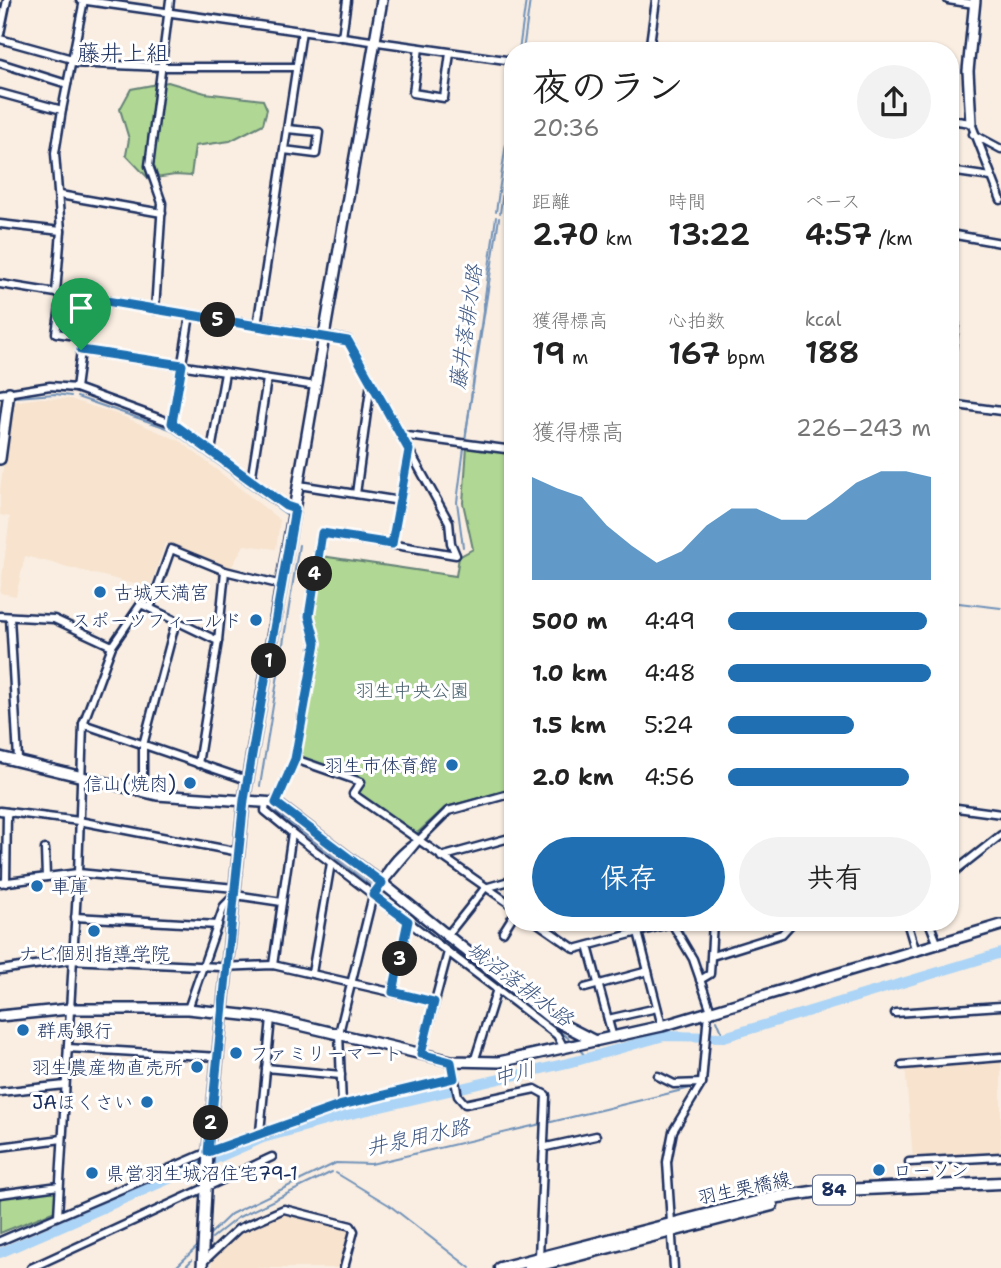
<!DOCTYPE html>
<html lang="ja">
<meta charset="utf-8">
<style>
:root{--surface:#fff;--page:#f2f2f2;--text:#222;--muted:#767676;--accent:#1f6fb2}
body{margin:0;font-family:"Shantell Sans","Klee One",sans-serif;background:var(--page);color:var(--text);height:100vh;display:flex;flex-direction:column;font-size:26px;white-space:nowrap}
*{box-sizing:border-box;margin:0}
p{font-size:23px;color:var(--muted)}
.icon{flex:none;width:38px;height:38px;fill:none;stroke:currentColor;stroke-width:2;stroke-linecap:round;stroke-linejoin:round}
.map{position:relative;flex:1;overflow:hidden}
.details{position:absolute;left:504px;top:42px;width:455px;height:889px;display:flex;flex-direction:column;background:var(--surface);border-radius:28px;box-shadow:0 2px 5px #0004}
.details>*{flex:none}
.pin{position:absolute;display:grid;place-items:center;width:60px;height:60px;color:#fff;margin:-72px -30px;border-radius:50% 50% 50% 0;rotate:-45deg;box-shadow:0 0 7px #0007}
.pin .icon{rotate:45deg}
.km{position:absolute;width:35px;height:35px;margin:-18px;border-radius:50%;background:#222;color:#fff;font-size:19px;line-height:35px;text-align:center}
.round{display:grid;place-items:center;flex:none;width:74px;height:74px;border-radius:37px;background:var(--page)}
.summary{display:flex;align-items:center;justify-content:space-between;height:119px;padding:0 28px}
h1{font-size:38px;font-weight:600;line-height:52px}
.figures{display:grid;grid-template-columns:repeat(3,1fr);gap:10px;height:119px;padding:7px 28px}
.figures div{display:grid;align-content:center}
.figures b{font-size:30px;font-weight:600}
.figures small{font-size:19px;font-weight:400}
.figures p{font-size:19px}
.chart{height:196px;padding:14px 28px}
.chart p{display:flex;justify-content:space-between}
.chart svg{width:100%;height:126px;margin-top:7px;fill:var(--accent);opacity:.7}
.cta{display:flex;gap:14px;margin-top:auto;padding:14px 28px}
.cta a{flex:1;height:80px;border-radius:42px;background:var(--accent);color:#fff;font-size:28px;font-weight:600;line-height:80px;text-align:center}
.cta a+a{background:var(--page);color:var(--text)}
ul{padding:0 28px;list-style:none;font-size:23px}
li{display:grid;grid-template-columns:112px 84px 1fr;align-items:center;height:52px}
li i{height:18px;border-radius:9px;background:var(--accent)}
.map>svg:first-child{display:block}
.built{fill:#f7e3ce}
.green{fill:#b0d793;stroke:#668378;stroke-width:2}
.lines{fill:none;stroke-linecap:round;stroke-linejoin:round}
.stream{stroke:#7192b9;stroke-width:2}
.river{stroke:#abd4f6;stroke-width:10}
.street-casing{stroke:#1b2f5e;stroke-width:11}
.secondary-casing{stroke:#1b2f5e;stroke-width:14}
.primary-casing{stroke:#1b2f5e;stroke-width:15}
.street{stroke:#fff;stroke-width:6}
.secondary{stroke:#fff;stroke-width:9}
.primary{stroke:#fff;stroke-width:10}
.route-casing{stroke:#fff;stroke-width:14}
.route{stroke:#1f6fb2;stroke-width:9}
.poi-dot{fill:#1f6fb2;stroke:#fff;stroke-width:2.5}
.labels{text-anchor:middle;dominant-baseline:central;stroke-width:6;stroke-linejoin:round;paint-order:stroke}
.shield{fill:#fff;stroke:#5f6d8e;stroke-width:2}
.shield-label{font-size:18px;font-weight:bold;fill:#1b2f5e}
.poi-label{font-size:19px;fill:#1b2f5e;stroke:#fff;text-anchor:start}
.park-label{font-size:19px;fill:#48616e;stroke:#fff}
.street-label{font-size:19px;fill:#1b2f5e;stroke:#fff}
.water-label{font-size:21px;font-style:italic;fill:#3f5884;stroke:#fff}
.quarter-label{font-size:23px;fill:#1b2f5e;stroke:#fff}
</style>
<div class="map">
<svg width="1001" height="1268" viewBox="0 0 1001 1268">
<rect width="100%" height="100%" fill="#faeee2"/>
<filter id="ink" filterUnits="userSpaceOnUse"><feTurbulence type="fractalNoise" baseFrequency=".0143" numOctaves="2"/><feDisplacementMap in="SourceGraphic" scale="14" xChannelSelector="R" yChannelSelector="G"/><feConvolveMatrix kernelMatrix="1 2 1 2 8 2 1 2 1" color-interpolation-filters="sRGB"/></filter>
<g filter="url(#ink)">
<!-- built -->
<g class="built">
<polygon points="40,398 70,399 122,416 180,441 280,520 276,549 244,545 230,570 165,543 150,588 25,556 16,596 0,593 10,517 0,515 0,490 12,402"/>
<polygon points="1001,1060 1001,1153 913,1158 905,1066"/>
<polygon points="285,1212 350,1229 341,1268 212,1268 211,1261 241,1231"/>
</g>
<!-- green -->
<g class="green">
<polygon points="168,82 205,93 263,100 267,109 263,124 230,141 195,146 191,176 175,175 149,179 126,155 129,139 120,109 131,89"/>
<polygon points="467,447 513,453 513,789 446,807 415,835 357,793 365,780 297,756 318,643 312,616 321,556 456,576 459,557 473,549 463,503"/>
<polygon points="55,1190 55,1211 0,1233 0,1197"/>
</g>
<g class="lines">
<!-- stream -->
<g class="stream">
<polyline points="519,51 526,0"/>
<polyline points="523,51 530,0"/>
<polyline points="496,212 513,95"/>
<polyline points="500,213 513,121"/>
<polyline points="16,397 55,394 71,396"/>
<polyline points="77,397 170,429 286,514"/>
<polyline points="466,432 499,218"/>
<polyline points="465,441 496,217"/>
<polyline points="463,547 457,502 464,448"/>
<polyline points="950,602 1001,608"/>
<polyline points="260,786 299,545"/>
<polyline points="274,811 374,888"/>
<polyline points="379,892 447,946"/>
<polyline points="678,922 704,975"/>
<polyline points="452,950 572,1041"/>
<polyline points="717,1020 724,1037"/>
<polyline points="579,1049 587,1058"/>
<polyline points="547,1123 695,1087"/>
<polyline points="336,1173 389,1205 470,1268"/>
<polyline points="208,1236 231,1214 336,1163 371,1164 541,1124"/>
<polyline points="212,1238 237,1218 332,1172"/>
<polyline points="175,1268 199,1245"/>
<polyline points="184,1268 192,1260"/>
</g>
<!-- river -->
<polyline class="river" points="0,1253 263,1138 343,1116 576,1061 664,1036 724,1037 1001,953"/>
<defs>
<g id="street">
<polyline points="80,0 513,61"/>
<polyline points="948,0 974,4"/>
<polyline points="0,34 7,0"/>
<polyline points="342,37 347,0"/>
<polyline points="0,39 72,59"/>
<polyline points="419,48 413,93 444,98 450,53"/>
<polyline points="649,51 656,0"/>
<polyline points="0,63 67,84"/>
<polyline points="71,63 161,67 296,67"/>
<polyline points="0,93 62,110 55,153 61,231 56,293"/>
<polyline points="62,110 84,0"/>
<polyline points="950,120 971,123 1001,200"/>
<polyline points="973,134 1001,149"/>
<polyline points="284,150 316,154 319,132 287,129"/>
<polyline points="950,171 991,177"/>
<polyline points="60,195 162,213"/>
<polyline points="0,224 61,231"/>
<polyline points="950,234 1001,243"/>
<polyline points="0,284 348,340 449,522 451,543 456,555 322,533 309,616 316,643 295,759 276,803"/>
<polyline points="62,294 56,333 83,337"/>
<polyline points="155,310 162,203 149,166 170,0"/>
<polyline points="950,321 955,324 950,362"/>
<polyline points="257,326 302,31"/>
<polyline points="81,350 316,386"/>
<polyline points="76,388 88,298"/>
<polyline points="0,394 50,386 76,388 172,423 286,506 295,509"/>
<polyline points="950,404 1001,411"/>
<polyline points="172,423 190,315"/>
<polyline points="400,435 513,450"/>
<polyline points="211,451 225,373"/>
<polyline points="249,479 252,475 267,379"/>
<polyline points="299,485 400,501"/>
<polyline points="356,494 371,382"/>
<polyline points="392,544 409,450"/>
<polyline points="150,608 171,549 225,571 282,585"/>
<polyline points="0,616 54,619 112,646"/>
<polyline points="10,617 18,759"/>
<polyline points="83,724 247,780"/>
<polyline points="295,759 361,782 353,794 513,906"/>
<polyline points="198,764 218,641 225,571"/>
<polyline points="143,793 143,745 176,621"/>
<polyline points="266,803 265,811 292,833 273,965"/>
<polyline points="950,807 1001,814"/>
<polyline points="0,811 79,821 239,852"/>
<polyline points="292,833 448,952 421,1054"/>
<polyline points="418,841 448,811 513,793"/>
<polyline points="45,849 46,877"/>
<polyline points="441,857 513,837"/>
<polyline points="950,875 1001,835"/>
<polyline points="0,883 78,873 235,888"/>
<polyline points="6,883 7,812"/>
<polyline points="75,917 218,925"/>
<polyline points="536,922 575,949 672,923"/>
<polyline points="671,922 693,959 711,1011"/>
<polyline points="907,922 916,952"/>
<polyline points="929,922 938,945"/>
<polyline points="503,932 513,916"/>
<polyline points="638,932 662,1026"/>
<polyline points="446,937 485,888 513,880"/>
<polyline points="588,946 613,1038"/>
<polyline points="448,952 557,1035 564,1048"/>
<polyline points="712,956 782,934 793,922"/>
<polyline points="0,970 69,960 220,967 273,965 434,1002"/>
<polyline points="312,973 331,863"/>
<polyline points="700,980 710,974 713,922"/>
<polyline points="585,988 648,971"/>
<polyline points="393,992 408,921"/>
<polyline points="188,1009 224,906 235,895 282,902"/>
<polyline points="895,1013 1001,1006"/>
<polyline points="608,1019 657,1008"/>
<polyline points="68,1048 219,1057"/>
<polyline points="451,1061 458,1096 465,1104 535,1089 546,1095 539,1257"/>
<polyline points="474,1062 497,989"/>
<polyline points="902,1065 1001,1057"/>
<polyline points="266,1068 341,1075"/>
<polyline points="658,1076 674,1084 702,1083"/>
<polyline points="0,1092 65,1085"/>
<polyline points="342,1105 454,1078"/>
<polyline points="260,1132 271,1018"/>
<polyline points="0,1147 62,1139"/>
<polyline points="546,1147 596,1136"/>
<polyline points="909,1162 1001,1157"/>
<polyline points="0,1194 59,1186"/>
<polyline points="58,1216 78,873 83,724 112,646 141,604 218,641"/>
<path d="M0,1241L208,1152L342,1105L339,1033L373,895L418,841C404,849 386,867 382,883"/>
<polyline points="203,1262 238,1229 284,1209 351,1226 354,1231 344,1268"/>
<polyline points="31,1268 272,1157"/>
<polyline points="674,1268 667,1162 673,1131 702,1083 708,1012"/>
</g>
<g id="secondary">
<polyline points="971,123 968,71 975,0"/>
<polyline points="0,459 9,392"/>
<polyline points="0,757 157,795 276,803 382,883 550,1018 595,1041"/>
<polyline points="0,1016 69,1009 188,1009 271,1018 451,1061 499,1062 662,1026 1001,925"/>
<polyline points="202,1268 208,1152 244,800 382,0"/>
</g>
<g id="primary">
<polyline points="500,1268 772,1198 819,1191 1001,1183"/>
<polyline points="529,1268 772,1205"/>
</g>
</defs>
<!-- street casing -->
<use href="#street" class="street-casing"/>
<!-- secondary casing -->
<use href="#secondary" class="secondary-casing"/>
<!-- primary casing -->
<use href="#primary" class="primary-casing"/>
<!-- street -->
<use href="#street" class="street"/>
<!-- secondary -->
<use href="#secondary" class="secondary"/>
<!-- primary -->
<use href="#primary" class="primary"/>
</g>
</g>
<g class="lines" filter="url(#ink)">
<defs>
<polygon id="route" points="88,298 348,341 409,450 392,544 322,533 309,616 316,643 295,759 276,803 382,883 373,895 408,921 393,992 434,1002 421,1054 451,1062 454,1078 342,1105 208,1152 244,800 295,509 286,506 172,423 182,365 81,350"/>
</defs>
<!-- route casing -->
<use href="#route" class="route-casing"/>
<!-- route -->
<use href="#route" class="route"/>
</g>
<!-- markers -->
<g class="poi-dot">
<circle cx="100" cy="592" r="7"/>
<circle cx="256" cy="620" r="7"/>
<circle cx="452" cy="765" r="7"/>
<circle cx="190" cy="783" r="7"/>
<circle cx="37" cy="886" r="7"/>
<circle cx="94" cy="931" r="7"/>
<circle cx="23" cy="1030" r="7"/>
<circle cx="236" cy="1053" r="7"/>
<circle cx="197" cy="1067" r="7"/>
<circle cx="147" cy="1102" r="7"/>
<circle cx="879" cy="1170" r="7"/>
<circle cx="92" cy="1173" r="7"/>
</g>
<g class="labels">
<!-- shield labels -->
<rect class="shield" x="813" y="1175.5" width="42" height="29" rx="5"/>
<g class="shield-label">
<text x="834" y="1190">84</text>
</g>
<!-- poi labels -->
<g class="poi-label">
<text x="114" y="592">古城天満宮</text>
<text x="242" y="620" text-anchor="end">スポーツフィ一ルド</text>
<text x="438" y="765" text-anchor="end">羽生市体育館</text>
<text x="176" y="783" text-anchor="end">信山(焼肉)</text>
<text x="51" y="886">車庫</text>
<text x="94" y="953" text-anchor="middle">ナビ個別指導学院</text>
<text x="37" y="1030">群馬銀行</text>
<text x="250" y="1053">ファミリーマート</text>
<text x="183" y="1067" text-anchor="end">羽生農産物直売所</text>
<text x="133" y="1102" text-anchor="end">JAほくさい</text>
<text x="893" y="1170">ローソン</text>
<text x="106" y="1173">県営羽生城沼住宅79-1</text>
</g>
<!-- park labels -->
<g class="park-label">
<text x="412" y="690">羽生中央公園</text>
</g>
<!-- street labels -->
<g class="street-label">
<text transform="translate(744 1188) rotate(-12)">羽生栗橋線</text>
</g>
<!-- water labels -->
<g class="water-label">
<text transform="translate(466 327) rotate(-82)">藤井落排水路</text>
<text transform="translate(520 984) rotate(37)">城沼落排水路</text>
<text transform="translate(514 1074) rotate(-14)">中川</text>
<text transform="translate(418 1137) rotate(-12)">井泉用水路</text>
</g>
<!-- quarter labels -->
<g class="quarter-label">
<text x="123" y="53">藤井上組</text>
</g>
</g>
</svg>
<div class="pin" style="left:81px;top:350px;background:#1e9e55"><svg class="icon" aria-label="arrive" viewBox="0 0 24 24"><path d="M6 21V4h12l-3 4 3 4H6"/></svg></div>
<b class="km" style="left:269px;top:661px">1</b>
<b class="km" style="left:211px;top:1123px">2</b>
<b class="km" style="left:400px;top:959px">3</b>
<b class="km" style="left:315px;top:574px">4</b>
<b class="km" style="left:218px;top:320px">5</b>
<section class="details">
<div class="summary"><div><h1>夜のラン</h1><p>20:36</p></div><a class="round"><svg class="icon" aria-label="share" viewBox="0 0 24 24"><path d="M12 15V3M7 8l5-5 5 5M5 13v7h14v-7"/></svg></a></div>
<div class="figures">
<div><p>距離</p><b>2.70<small> km</small></b></div>
<div><p>時間</p><b>13:22</b></div>
<div><p>ペース</p><b>4:57<small> /km</small></b></div>
</div>
<div class="figures">
<div><p>獲得標高</p><b>19<small> m</small></b></div>
<div><p>心拍数</p><b>167<small> bpm</small></b></div>
<div><p>kcal</p><b>188</b></div>
</div>
<div class="chart"><p><span>獲得標高</span>226–243 m</p>
<svg viewBox="0 0 160 44" preserveAspectRatio="none"><path d="M0 44V8L10 12L20 15L30 25L40 32L50 38L60 34L70 25L80 19L90 19L100 23L110 23L120 17L130 10L140 6L150 6L160 8V44z"/></svg>
</div>
<ul>
<li><b>500 m</b>4:49<i style="width:98%"></i></li>
<li><b>1.0 km</b>4:48<i style="width:100%"></i></li>
<li><b>1.5 km</b>5:24<i style="width:62%"></i></li>
<li><b>2.0 km</b>4:56<i style="width:89%"></i></li>
</ul>
<div class="cta"><a>保存</a><a>共有</a></div>
</section>
</div>
